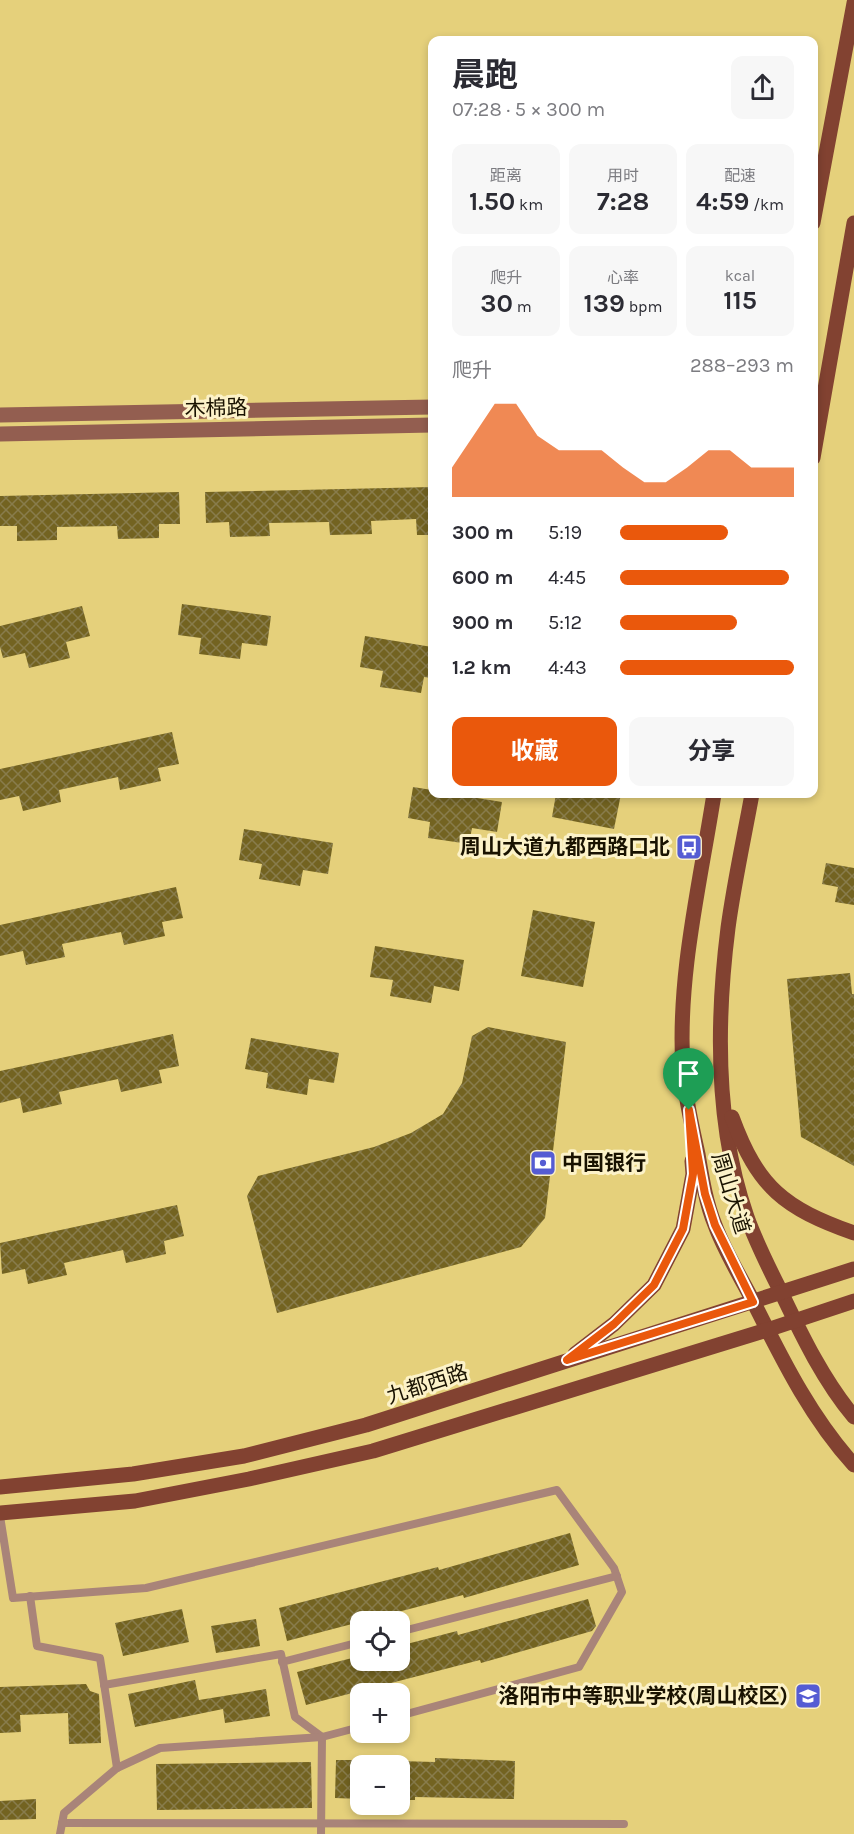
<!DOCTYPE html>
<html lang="zh">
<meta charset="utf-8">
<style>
:root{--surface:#fff;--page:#f7f7f7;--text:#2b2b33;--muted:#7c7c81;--accent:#ea580c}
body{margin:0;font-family:Karla,"Noto Sans SC",sans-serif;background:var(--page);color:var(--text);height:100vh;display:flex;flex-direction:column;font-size:22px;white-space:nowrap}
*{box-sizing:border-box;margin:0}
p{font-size:20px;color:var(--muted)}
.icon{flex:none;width:33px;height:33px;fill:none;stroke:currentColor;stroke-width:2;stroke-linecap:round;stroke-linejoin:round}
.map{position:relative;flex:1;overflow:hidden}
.sheet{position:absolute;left:428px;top:36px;width:390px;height:762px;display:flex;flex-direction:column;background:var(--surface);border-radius:12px;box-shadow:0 3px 9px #0003}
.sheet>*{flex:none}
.tools{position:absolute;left:350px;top:1611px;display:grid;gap:12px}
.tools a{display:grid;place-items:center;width:60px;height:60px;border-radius:12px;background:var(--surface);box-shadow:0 3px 9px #0003;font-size:30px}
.pin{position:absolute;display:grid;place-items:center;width:51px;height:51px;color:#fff;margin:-62px -26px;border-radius:50% 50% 50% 0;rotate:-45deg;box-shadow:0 0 6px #0007}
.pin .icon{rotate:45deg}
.round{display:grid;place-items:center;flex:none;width:63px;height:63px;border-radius:12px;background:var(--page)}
.summary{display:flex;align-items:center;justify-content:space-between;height:102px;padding:0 24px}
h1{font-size:33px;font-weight:700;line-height:45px}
.figures{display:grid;grid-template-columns:repeat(3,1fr);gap:9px;height:102px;padding:6px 24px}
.figures div{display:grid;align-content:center;border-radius:12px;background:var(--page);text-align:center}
.figures b{font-size:26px;font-weight:700}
.figures small{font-size:16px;font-weight:400}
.figures p{font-size:16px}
.chart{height:168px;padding:12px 24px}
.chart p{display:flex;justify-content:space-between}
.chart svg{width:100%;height:108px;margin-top:6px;fill:var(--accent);opacity:.7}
.action{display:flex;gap:12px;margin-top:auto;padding:12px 24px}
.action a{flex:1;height:69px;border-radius:12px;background:var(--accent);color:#fff;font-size:24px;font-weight:700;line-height:69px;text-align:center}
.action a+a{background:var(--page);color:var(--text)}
ul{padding:0 24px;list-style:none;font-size:20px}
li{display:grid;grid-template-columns:96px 72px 1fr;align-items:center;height:45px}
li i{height:15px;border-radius:8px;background:var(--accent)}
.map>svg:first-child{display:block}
.building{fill:url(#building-cross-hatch)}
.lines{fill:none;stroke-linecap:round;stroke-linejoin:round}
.service{stroke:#a98479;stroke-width:8}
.secondary{stroke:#935e50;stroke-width:15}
.primary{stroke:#824231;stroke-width:15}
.route-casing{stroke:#fff;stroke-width:12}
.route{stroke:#ea580c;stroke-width:8}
.labels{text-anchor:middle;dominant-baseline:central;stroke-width:6;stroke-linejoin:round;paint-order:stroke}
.street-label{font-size:21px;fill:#191200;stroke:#fcf2c8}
.poi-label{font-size:21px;font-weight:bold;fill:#191200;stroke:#fcf2c8;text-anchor:end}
</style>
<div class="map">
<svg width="854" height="1834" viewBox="0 0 854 1834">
<defs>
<pattern id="building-cross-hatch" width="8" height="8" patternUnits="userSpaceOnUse" patternTransform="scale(1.5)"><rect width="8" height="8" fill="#736321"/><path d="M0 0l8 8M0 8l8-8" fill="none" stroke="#887c4c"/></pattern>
</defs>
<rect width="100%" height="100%" fill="#e5d07b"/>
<!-- building -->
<g class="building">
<polygon points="432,487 432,535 417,535 416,519 371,521 372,534 330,535 329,522 269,523 270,536 230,537 229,522 206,523 205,492"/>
<polygon points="179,492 180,524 159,524 159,538 118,539 117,526 57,527 57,540 17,541 17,526 0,526 0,496"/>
<polygon points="182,604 271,616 267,646 242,643 240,659 199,654 201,638 178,635"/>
<polygon points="82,606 90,636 66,642 70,658 29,668 25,653 3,658 0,647 0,626"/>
<polygon points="365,636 432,647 432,678 424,677 421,693 380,687 383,671 360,667"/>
<polygon points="172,732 179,764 158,768 161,781 120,790 118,777 59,790 61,802 23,811 19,796 0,800 0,769"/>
<polygon points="413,787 432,790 432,794 452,794 502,802 497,832 472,828 469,844 428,838 430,822 408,818"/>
<polygon points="556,794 621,794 614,829 552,817"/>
<polygon points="244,829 333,843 328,874 303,870 300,886 259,879 262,864 239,860"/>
<polygon points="826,863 854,868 854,905 835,902 838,887 822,884"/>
<polygon points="176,887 183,918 162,922 165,936 124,945 121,932 62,944 65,957 26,965 23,951 0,956 0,925"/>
<polygon points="533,910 595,922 583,987 521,976"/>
<polygon points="375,946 464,960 459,991 434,986 431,1003 390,996 393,980 370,977"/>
<polygon points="850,973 852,994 854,994 854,1166 801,1137 787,979"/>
<polygon points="488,1027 566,1042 545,1218 521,1247 277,1313 247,1196 258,1176 374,1147 411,1133 443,1114 462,1083 472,1036"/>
<polygon points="173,1034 179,1066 159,1070 162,1083 121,1092 118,1079 59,1092 62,1104 23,1113 20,1098 0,1103 0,1071"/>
<polygon points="251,1038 339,1053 334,1083 309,1079 307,1095 266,1088 268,1073 245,1069"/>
<polygon points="177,1205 184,1236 164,1241 166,1254 126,1263 123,1250 64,1263 67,1275 28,1284 25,1269 2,1274 0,1243"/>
<polygon points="570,1533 579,1565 464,1598 463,1595 287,1641 279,1608 438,1567 439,1570"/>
<polygon points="588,1599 596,1626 592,1631 481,1663 480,1660 306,1705 297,1672 360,1656 360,1660 399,1660 399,1646 457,1631 458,1635"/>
<polygon points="182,1609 189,1642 123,1656 115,1623"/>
<polygon points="256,1619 260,1646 216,1653 211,1626"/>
<polygon points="195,1680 199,1700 266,1689 270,1716 225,1723 223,1709 135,1727 128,1694"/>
<polygon points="86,1684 90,1691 99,1694 101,1743 69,1744 68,1713 20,1715 21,1732 0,1733 0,1687"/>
<polygon points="435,1758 515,1761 514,1799 415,1797 415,1800 399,1800 399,1761 435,1762"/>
<polygon points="336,1760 360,1760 360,1799 335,1798"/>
<polygon points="311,1762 312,1808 157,1810 156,1764"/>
<polygon points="36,1799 36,1819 0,1820 0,1801"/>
</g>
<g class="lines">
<!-- service -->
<g class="service">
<polyline points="0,1516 13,1598 146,1588 557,1490 614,1568 622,1592 579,1667 399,1716"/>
<polyline points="30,1596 37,1646 100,1658 117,1768"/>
<polyline points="399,1632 617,1576"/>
<polyline points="282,1662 360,1642"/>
<polyline points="104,1685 281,1654 295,1717 322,1737 321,1834"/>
<polyline points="62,1823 624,1824"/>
<polyline points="60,1834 64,1813 117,1768 160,1748 322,1737 360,1727"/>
</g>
<!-- secondary -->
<g class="secondary">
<polyline points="0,415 432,407"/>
<polyline points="0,434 432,425"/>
</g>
<!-- primary -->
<g class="primary">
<polyline points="813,223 854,3"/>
<polyline points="813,458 854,223"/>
<path d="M714,794C700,884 677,977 683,1069C685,1098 692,1126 698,1154C702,1178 706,1203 715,1225C726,1255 744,1282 758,1311C785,1365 813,1420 854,1465"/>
<path d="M752,794C744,838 734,883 728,928C716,1023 715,1126 747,1217C757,1245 770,1270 783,1296C803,1338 824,1381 854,1417"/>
<path d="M732,1117C758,1188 784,1208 854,1233"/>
<polyline points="575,1354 614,1324 654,1285 683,1229 693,1174 692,1161"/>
<polyline points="0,1487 133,1474 244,1456 366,1425 854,1269"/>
<polyline points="0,1513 135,1501 249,1479 373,1451 767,1330 854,1301"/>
</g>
</g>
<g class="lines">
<defs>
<polygon id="route" points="689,1110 705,1194 715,1225 753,1302 567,1360 614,1324 654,1285 683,1229 693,1174"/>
</defs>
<!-- route casing -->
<use href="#route" class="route-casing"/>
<!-- route -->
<use href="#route" class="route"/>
</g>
<!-- icons -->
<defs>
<symbol id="bus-square" viewBox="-11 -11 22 22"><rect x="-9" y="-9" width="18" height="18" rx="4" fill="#555cd3" stroke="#fcf2c8"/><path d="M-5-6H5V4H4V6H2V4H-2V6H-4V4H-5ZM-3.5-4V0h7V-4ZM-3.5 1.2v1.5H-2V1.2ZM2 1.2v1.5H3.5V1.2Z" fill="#fff"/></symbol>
<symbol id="bank-square" viewBox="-11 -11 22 22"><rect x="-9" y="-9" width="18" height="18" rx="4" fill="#555cd3" stroke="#fcf2c8"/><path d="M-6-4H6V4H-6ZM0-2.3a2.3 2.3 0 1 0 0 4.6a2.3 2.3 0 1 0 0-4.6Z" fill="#fff"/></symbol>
<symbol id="school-square" viewBox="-11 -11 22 22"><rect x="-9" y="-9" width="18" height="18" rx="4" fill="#555cd3" stroke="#fcf2c8"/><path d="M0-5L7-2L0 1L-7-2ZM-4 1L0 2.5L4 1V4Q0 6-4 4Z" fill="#fff"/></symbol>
</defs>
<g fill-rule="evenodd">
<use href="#bus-square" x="674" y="832" width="30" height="30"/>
<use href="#bank-square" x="528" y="1148" width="30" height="30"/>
<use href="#school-square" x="793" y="1681" width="30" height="30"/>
</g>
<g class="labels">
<!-- street labels -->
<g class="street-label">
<text transform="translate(216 408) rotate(-1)">木棉路</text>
<text transform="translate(731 1193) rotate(73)">周山大道</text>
<text transform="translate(427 1384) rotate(-18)">九都西路</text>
</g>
<!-- poi labels -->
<g class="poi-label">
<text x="670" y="847">周山大道九都西路口北</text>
<text x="562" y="1163" text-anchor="start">中国银行</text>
<text x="788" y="1696">洛阳市中等职业学校(周山校区)</text>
</g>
</g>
</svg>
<div class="tools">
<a><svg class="icon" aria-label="locate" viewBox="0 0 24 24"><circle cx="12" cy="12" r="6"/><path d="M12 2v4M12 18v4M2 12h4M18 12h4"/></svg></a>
<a>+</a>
<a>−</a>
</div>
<div class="pin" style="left:689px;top:1110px;background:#1e9e55"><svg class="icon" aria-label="arrive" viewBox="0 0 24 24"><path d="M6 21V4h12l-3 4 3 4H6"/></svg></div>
<section class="sheet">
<div class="summary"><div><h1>晨跑</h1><p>07:28 · 5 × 300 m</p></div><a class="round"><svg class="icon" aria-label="share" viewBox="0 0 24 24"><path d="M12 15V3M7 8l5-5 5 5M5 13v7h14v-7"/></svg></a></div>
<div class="figures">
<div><p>距离</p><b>1.50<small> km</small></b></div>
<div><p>用时</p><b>7:28</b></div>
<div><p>配速</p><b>4:59<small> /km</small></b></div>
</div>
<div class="figures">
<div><p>爬升</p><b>30<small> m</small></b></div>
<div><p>心率</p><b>139<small> bpm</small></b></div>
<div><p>kcal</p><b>115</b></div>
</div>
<div class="chart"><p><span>爬升</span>288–293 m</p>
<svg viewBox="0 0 160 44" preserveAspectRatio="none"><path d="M0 44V32L10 19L20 6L30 6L40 19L50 25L60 25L70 25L80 32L90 38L100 38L110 32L120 25L130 25L140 32L150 32L160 32V44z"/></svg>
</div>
<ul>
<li><b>300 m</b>5:19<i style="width:62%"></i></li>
<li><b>600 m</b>4:45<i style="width:97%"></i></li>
<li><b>900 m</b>5:12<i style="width:67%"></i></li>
<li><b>1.2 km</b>4:43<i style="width:100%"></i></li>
</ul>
<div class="action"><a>收藏</a><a>分享</a></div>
</section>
</div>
